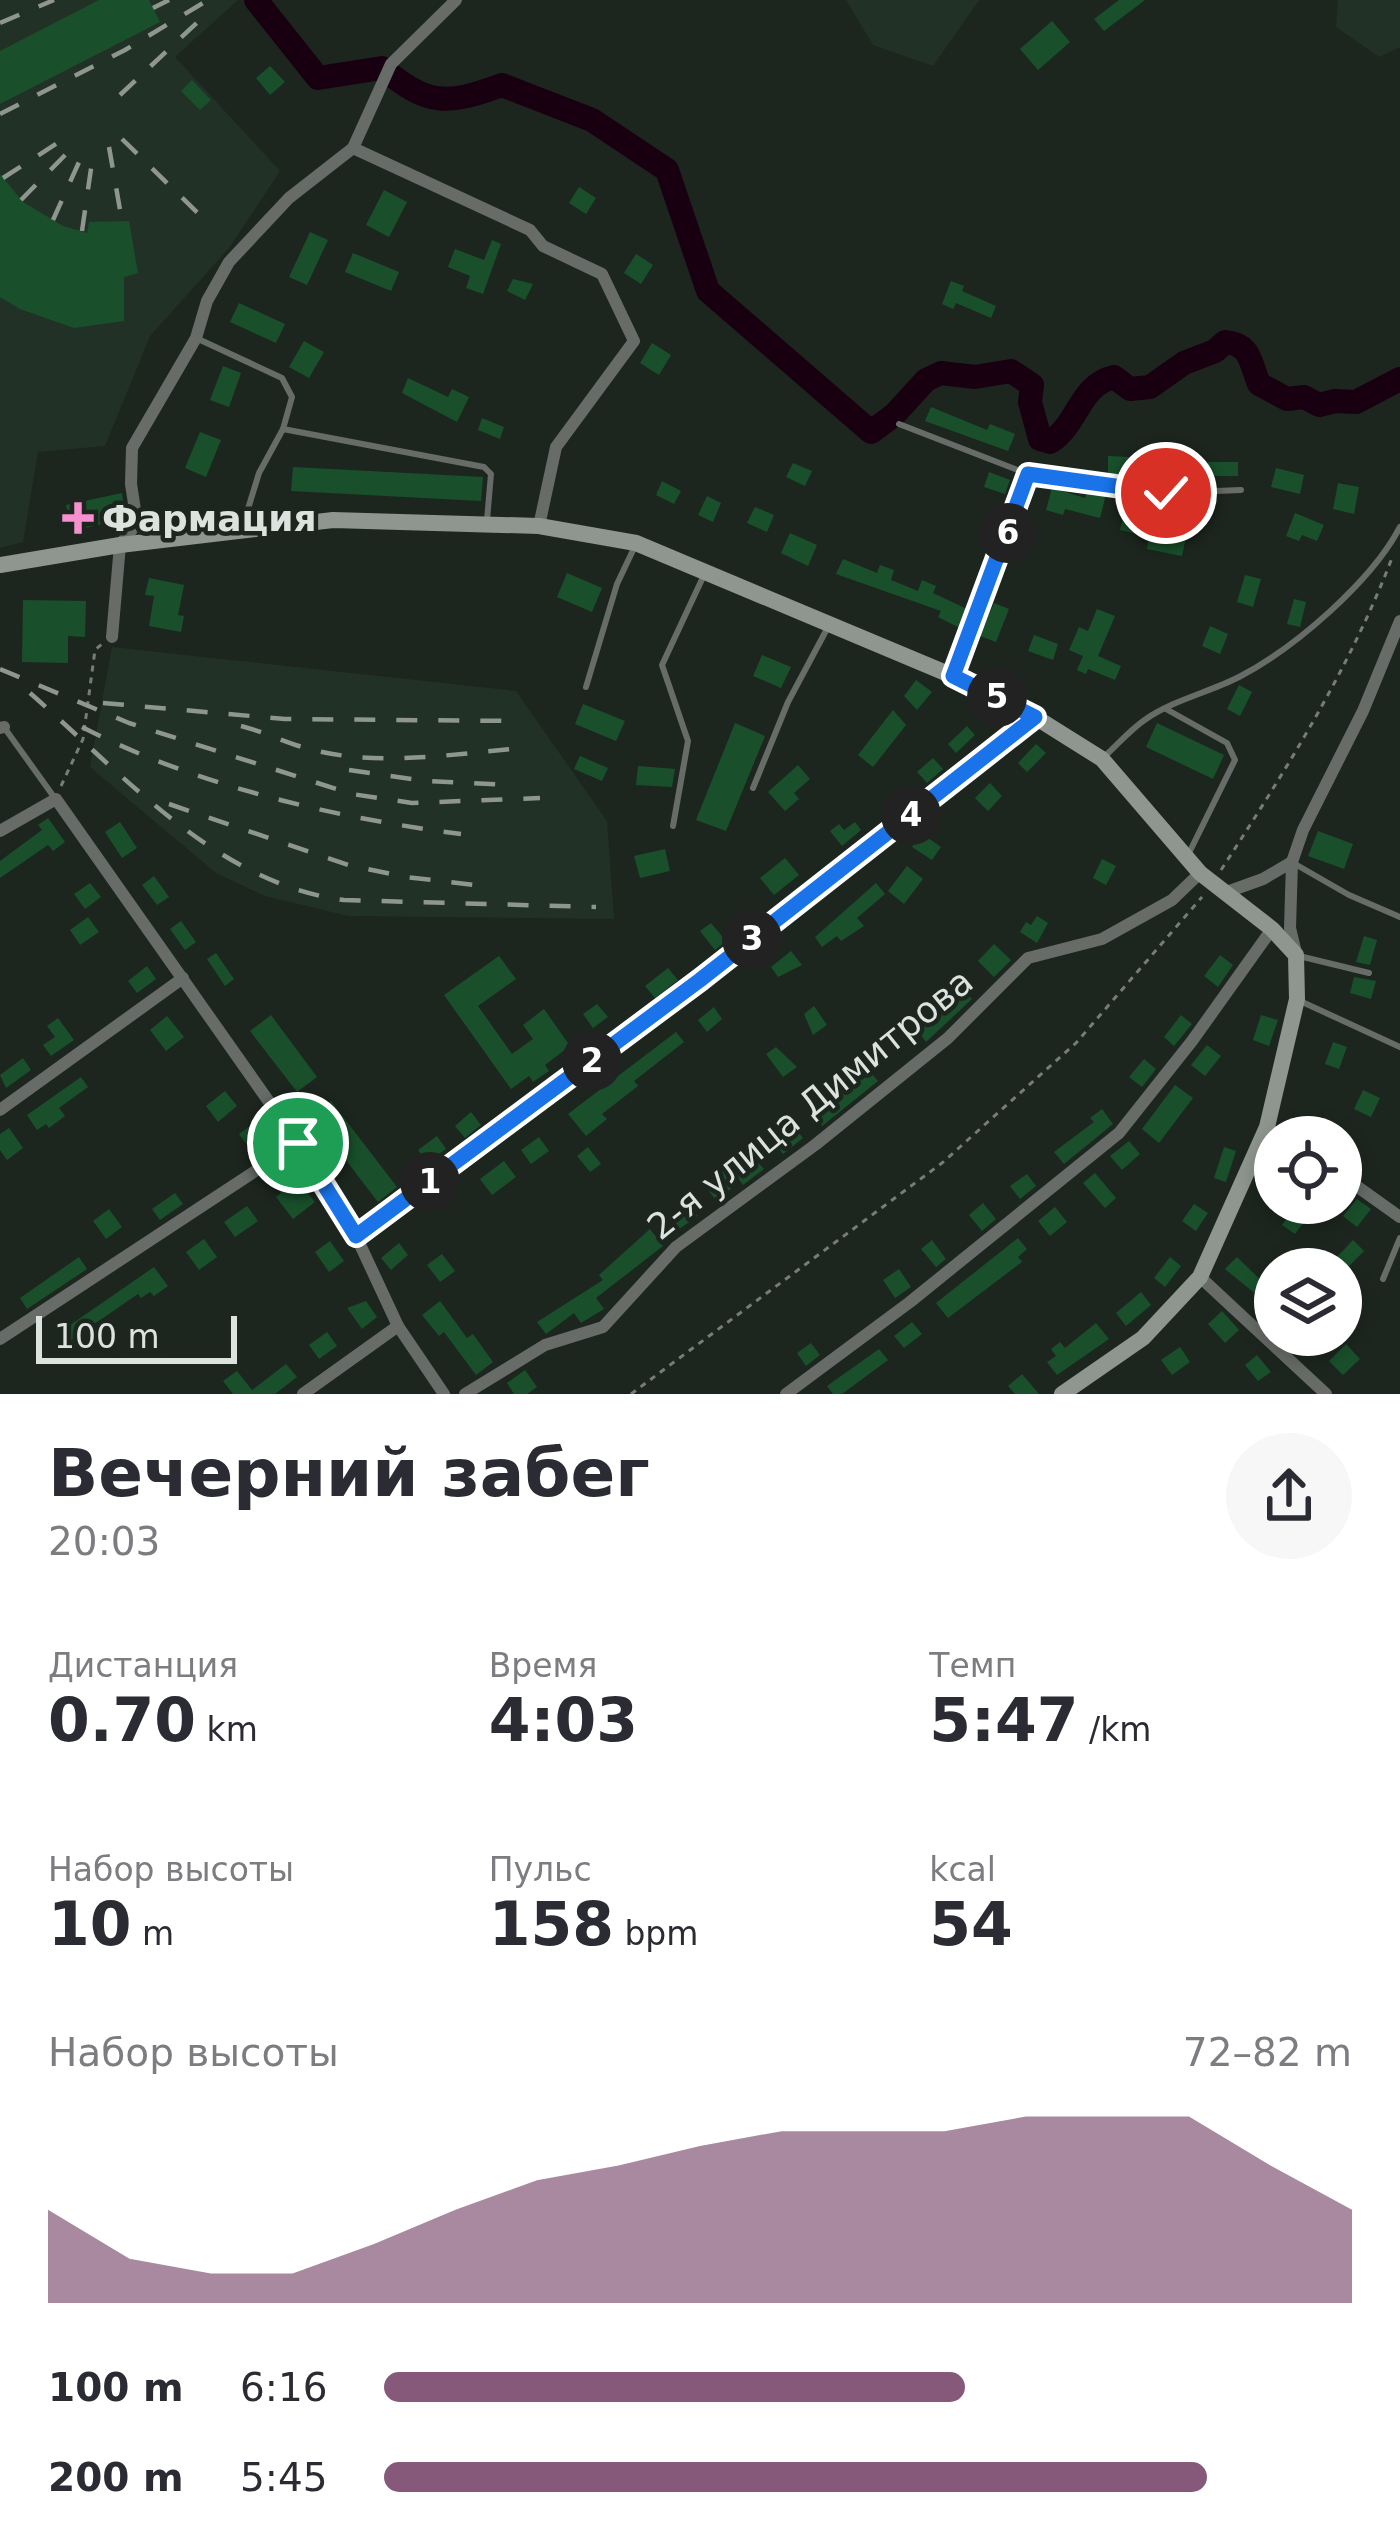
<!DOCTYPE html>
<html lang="ru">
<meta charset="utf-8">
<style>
:root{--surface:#fff;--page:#f7f7f7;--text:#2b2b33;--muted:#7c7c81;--accent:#865879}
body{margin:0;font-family:"DejaVu Sans",sans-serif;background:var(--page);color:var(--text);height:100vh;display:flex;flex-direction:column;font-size:45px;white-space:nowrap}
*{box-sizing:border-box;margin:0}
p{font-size:39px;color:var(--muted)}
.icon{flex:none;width:66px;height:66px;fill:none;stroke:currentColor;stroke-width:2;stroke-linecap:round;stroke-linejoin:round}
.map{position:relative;height:1394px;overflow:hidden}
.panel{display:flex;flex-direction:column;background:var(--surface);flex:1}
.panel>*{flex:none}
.buttons{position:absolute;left:1254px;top:1116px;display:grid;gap:24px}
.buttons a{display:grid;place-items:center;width:108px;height:108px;border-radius:50%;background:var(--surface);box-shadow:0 6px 18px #0003;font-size:60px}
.scale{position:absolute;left:36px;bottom:30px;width:201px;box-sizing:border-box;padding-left:12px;border:6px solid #dce2dd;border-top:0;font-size:33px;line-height:42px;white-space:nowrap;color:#dce2dd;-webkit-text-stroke:9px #1c261e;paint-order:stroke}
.pin{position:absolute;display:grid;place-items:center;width:102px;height:102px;color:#fff;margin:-51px;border:6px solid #fff;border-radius:50%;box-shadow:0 3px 12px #0007}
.km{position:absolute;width:60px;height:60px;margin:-30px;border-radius:50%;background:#222;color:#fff;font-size:33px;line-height:60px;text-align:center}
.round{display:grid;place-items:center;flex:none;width:126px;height:126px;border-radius:63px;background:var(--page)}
.headline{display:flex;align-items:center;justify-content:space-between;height:204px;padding:0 48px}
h1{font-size:66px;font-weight:600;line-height:90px}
.stats{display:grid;grid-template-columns:repeat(3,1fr);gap:18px;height:204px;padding:12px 48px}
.stats div{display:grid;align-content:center}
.stats b{font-size:60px;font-weight:600}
.stats small{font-size:33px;font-weight:400}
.stats p{font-size:33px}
.chart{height:336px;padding:24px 48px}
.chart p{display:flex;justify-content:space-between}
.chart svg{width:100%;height:216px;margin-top:12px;fill:var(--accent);opacity:.7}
ul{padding:0 48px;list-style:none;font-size:39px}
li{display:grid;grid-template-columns:192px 144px 1fr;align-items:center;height:90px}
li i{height:30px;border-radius:15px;background:var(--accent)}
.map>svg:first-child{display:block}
.built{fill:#223125}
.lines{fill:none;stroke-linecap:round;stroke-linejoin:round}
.river{stroke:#190010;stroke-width:24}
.building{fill:#19502b}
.path{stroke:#757d76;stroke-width:3;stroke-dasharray:6 6;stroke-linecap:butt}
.lane{stroke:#676c68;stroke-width:6}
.street{stroke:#676c68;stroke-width:12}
.secondary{stroke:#8e968f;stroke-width:16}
.rail{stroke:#8f9690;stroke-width:4.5;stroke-dasharray:21 21;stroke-linecap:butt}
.route-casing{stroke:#fff;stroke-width:24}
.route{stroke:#1a73e8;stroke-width:15}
.poi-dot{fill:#f690cf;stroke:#1c261e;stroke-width:4.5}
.labels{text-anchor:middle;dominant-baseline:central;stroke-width:9;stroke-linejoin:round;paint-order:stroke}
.poi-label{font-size:36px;font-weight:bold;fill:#dce2dd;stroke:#1c261e;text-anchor:start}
.street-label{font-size:36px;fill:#dce2dd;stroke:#1c261e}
</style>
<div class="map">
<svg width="1400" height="1394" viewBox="0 0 1400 1394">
<rect width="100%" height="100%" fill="#1c261e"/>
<!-- built -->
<g class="built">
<polygon points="0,0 238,0 175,57 280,171 229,248 150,336 105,446 38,452 23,542 0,548"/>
<polygon points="846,0 979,0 933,66 873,45"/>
<polygon points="1338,0 1400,0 1400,47 1379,57 1336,27"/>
<polygon points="112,647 516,691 607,821 614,919 348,916 265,896 216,873 90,767"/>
</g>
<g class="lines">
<!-- river -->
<path class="river" d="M256,0L318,78L382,68C428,105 445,106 502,85L592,120L667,170L708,291L871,432L894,415L926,380L941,373L975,377L1011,371L1032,385L1030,402L1040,439L1050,442C1078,425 1079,385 1114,377L1130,389L1150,387L1184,363L1215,351L1225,342C1251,344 1250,362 1259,384L1287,399L1304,397L1319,405L1335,401L1356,402L1400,379"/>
</g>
<!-- building -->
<g class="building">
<polygon points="99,0 149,0 160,22 0,104 0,51"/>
<polygon points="1119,0 1145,0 1104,31 1094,19"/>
<polygon points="1052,21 1070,42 1038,70 1020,49"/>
<polygon points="270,66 285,82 270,95 256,78"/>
<polygon points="192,80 211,100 200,110 181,91"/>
<polygon points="0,174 23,202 63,226 87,233 89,222 129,221 138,273 124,277 124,321 74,328 20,309 0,297"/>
<polygon points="579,187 596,198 586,214 569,203"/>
<polygon points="384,190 407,202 389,237 366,225"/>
<polygon points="310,232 328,240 307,285 289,277"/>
<polygon points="492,240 501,244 483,294 466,288 470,276 448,267 455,249 484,260"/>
<polygon points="353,253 399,272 391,291 345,272"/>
<polygon points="636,254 653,265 641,284 624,273"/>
<polygon points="513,279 533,284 525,300 507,291"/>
<polygon points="951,281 964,286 962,291 996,306 991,318 956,303 953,309 942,304"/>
<polygon points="239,303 285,324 276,343 230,322"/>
<polygon points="304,341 324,352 309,378 289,367"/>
<polygon points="652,343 671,355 659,375 640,363"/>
<polygon points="223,366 241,373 229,407 210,400"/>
<polygon points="408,378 448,397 452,389 469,397 457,422 402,393"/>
<polygon points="931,407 987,430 990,424 1015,434 1008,451 925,421"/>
<polygon points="482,418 504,427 500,439 478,430"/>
<polygon points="200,432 221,440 206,477 185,468"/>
<polygon points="1108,456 1129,457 1128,474 1108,474"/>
<polygon points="1156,458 1178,458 1179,476 1156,477"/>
<polygon points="1208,462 1238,462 1238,476 1207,476"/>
<polygon points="793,463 812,471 805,486 786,477"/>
<polygon points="293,467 483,477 481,501 291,491"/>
<polygon points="1276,468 1304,475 1300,494 1271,487"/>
<polygon points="989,472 1010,480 1005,494 984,487"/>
<polygon points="662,481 681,491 674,504 656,495"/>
<polygon points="1338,483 1359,487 1354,514 1333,509"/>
<polygon points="1052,488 1085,498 1087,490 1106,494 1100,518 1065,509 1063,515 1046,510"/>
<polygon points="122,493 126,519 72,531 66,505"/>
<polygon points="707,496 721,503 713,522 698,515"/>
<polygon points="755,507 774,515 767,532 747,523"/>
<polygon points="1125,509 1144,514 1142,520 1168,526 1170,514 1190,518 1182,556 1147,549 1149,537 1120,530"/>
<polygon points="1295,513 1324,525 1317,541 1302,535 1299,541 1286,536"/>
<polygon points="790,533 817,545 808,566 781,553"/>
<polygon points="843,559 877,573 880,565 894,570 891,580 918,591 922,580 936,586 933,593 967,609 960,628 938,617 941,611 836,574"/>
<polygon points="567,573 602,588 592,612 557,597"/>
<polygon points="1245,575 1261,579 1253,607 1237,602"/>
<polygon points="149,578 184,585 178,615 184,616 181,632 149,626 154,596 145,595"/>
<polygon points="1294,599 1306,602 1300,627 1287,624"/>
<polygon points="23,600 86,601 85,637 68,636 68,663 22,662"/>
<polygon points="994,603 1009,609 996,642 980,636"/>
<polygon points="1097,609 1115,616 1098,656 1121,666 1115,680 1088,669 1086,674 1077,670 1083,656 1069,650 1079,627 1088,631"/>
<polygon points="1210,626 1228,634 1220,654 1202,646"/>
<polygon points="1034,635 1058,644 1053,660 1028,651"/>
<polygon points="762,655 791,667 781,688 753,676"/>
<polygon points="916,680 932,692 917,710 904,696"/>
<polygon points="1239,685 1252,692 1240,716 1227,709"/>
<polygon points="583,704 625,721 616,741 575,724"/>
<polygon points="893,710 906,725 873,767 858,755"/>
<polygon points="735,723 765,736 726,831 696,820"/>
<polygon points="1157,723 1224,755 1213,779 1146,747"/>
<polygon points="967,726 975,735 956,753 948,744"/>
<polygon points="1036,744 1046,753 1027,772 1018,763"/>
<polygon points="580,756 608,768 602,781 574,769"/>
<polygon points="933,758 943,769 927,783 917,772"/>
<polygon points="798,765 810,779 794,793 799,799 785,811 768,792"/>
<polygon points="638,766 675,769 672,787 636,785"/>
<polygon points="990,783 1002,796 988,811 975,798"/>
<polygon points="48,818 65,842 53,851 48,845 0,878 0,861 42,830 38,825"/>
<polygon points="120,822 137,848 122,858 105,832"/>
<polygon points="855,822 861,830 842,846 830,831 839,824 844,830"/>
<polygon points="1318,831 1353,844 1344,869 1308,856"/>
<polygon points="921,833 941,847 932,860 912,847"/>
<polygon points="665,849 670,871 640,878 634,856"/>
<polygon points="785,858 799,875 774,895 760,878"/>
<polygon points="1102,859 1116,866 1106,885 1093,878"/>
<polygon points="907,866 923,879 904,904 888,891"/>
<polygon points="154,876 169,897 157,905 142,885"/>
<polygon points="90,883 101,897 85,909 74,894"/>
<polygon points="876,883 885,894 857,918 864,926 841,941 837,936 822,947 815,937"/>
<polygon points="1037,916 1048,923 1037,943 1020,932 1026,922 1031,925"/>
<polygon points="88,917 99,932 80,945 70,930"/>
<polygon points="181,921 196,942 185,950 170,929"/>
<polygon points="711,923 726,941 715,950 700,931"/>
<polygon points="1364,936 1377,940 1370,965 1356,962"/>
<polygon points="994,944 1011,960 994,977 978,961"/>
<polygon points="791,951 802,965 778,977 771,967"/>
<polygon points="216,953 234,979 225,986 207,959"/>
<polygon points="1220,955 1233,965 1218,987 1204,976"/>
<polygon points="499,956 516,979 478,1006 512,1054 533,1039 523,1025 544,1009 570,1046 545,1065 549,1071 533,1082 529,1076 511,1089 444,995"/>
<polygon points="147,966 156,979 137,993 128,981"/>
<polygon points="668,968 678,980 655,998 645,986"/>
<polygon points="1354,977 1376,981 1371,999 1350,993"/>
<polygon points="966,992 972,999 926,1042 917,1030"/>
<polygon points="597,1004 608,1017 593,1028 583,1014"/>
<polygon points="814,1006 827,1025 813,1035 804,1014"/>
<polygon points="714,1007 722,1019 707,1032 698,1020"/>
<polygon points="271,1015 317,1077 297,1092 250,1031"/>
<polygon points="1181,1015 1192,1024 1174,1046 1164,1037"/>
<polygon points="1261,1015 1278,1020 1269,1046 1253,1040"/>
<polygon points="167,1016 184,1037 166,1051 150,1030"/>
<polygon points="58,1018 74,1040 51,1056 43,1045 55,1037 47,1026"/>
<polygon points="676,1032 684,1042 634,1081 638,1086 602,1114 607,1119 586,1136 568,1114"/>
<polygon points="1333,1042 1347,1047 1339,1069 1325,1064"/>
<polygon points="1207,1045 1221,1056 1205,1076 1191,1065"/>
<polygon points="776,1047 797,1067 783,1077 766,1054"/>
<polygon points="23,1058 31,1070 6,1088 0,1075"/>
<polygon points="1144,1059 1156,1069 1142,1087 1129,1077"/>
<polygon points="856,1072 862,1080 871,1073 878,1081 822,1126 812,1112 850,1083 847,1079"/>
<polygon points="81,1077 88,1087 59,1108 65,1116 49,1128 46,1124 37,1130 27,1115"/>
<polygon points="1175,1085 1193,1098 1159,1143 1142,1129"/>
<polygon points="1363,1090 1380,1098 1371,1117 1354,1109"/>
<polygon points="225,1091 237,1106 218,1122 206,1106"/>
<polygon points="331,1101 397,1187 378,1202 312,1116"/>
<polygon points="1102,1109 1113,1124 1064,1164 1054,1152 1094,1122 1090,1118"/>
<polygon points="471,1112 481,1125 465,1138 455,1126"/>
<polygon points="254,1123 271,1145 256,1157 239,1134"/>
<polygon points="794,1127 803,1138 783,1154 774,1143"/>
<polygon points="9,1128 23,1148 7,1160 0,1150 0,1134"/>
<polygon points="437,1136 446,1149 427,1162 418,1150"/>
<polygon points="539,1137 549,1151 531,1164 521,1150"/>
<polygon points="1129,1141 1140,1154 1122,1170 1110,1156"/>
<polygon points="588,1147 601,1164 590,1172 577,1156"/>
<polygon points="1224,1147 1236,1151 1226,1182 1214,1178"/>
<polygon points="755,1159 764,1169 743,1185 735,1174"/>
<polygon points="504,1161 516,1177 492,1195 480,1179"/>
<polygon points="725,1170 736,1185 716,1200 704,1185"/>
<polygon points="1095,1173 1116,1198 1105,1208 1083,1183"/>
<polygon points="1027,1174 1036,1186 1020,1199 1010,1186"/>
<polygon points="294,1175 315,1202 293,1219 276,1197 281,1193 278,1188"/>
<polygon points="175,1193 183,1204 160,1220 152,1209"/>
<polygon points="1357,1199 1371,1209 1357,1227 1343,1216"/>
<polygon points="983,1203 996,1219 982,1231 969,1215"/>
<polygon points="690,1204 698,1216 679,1229 671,1218"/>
<polygon points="1194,1204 1208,1213 1196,1231 1182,1221"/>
<polygon points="1298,1204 1310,1214 1295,1234 1282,1225"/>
<polygon points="247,1206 258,1221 235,1237 224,1222"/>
<polygon points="1055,1207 1067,1222 1050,1236 1038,1221"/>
<polygon points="109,1209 122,1227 106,1239 93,1221"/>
<polygon points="650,1229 663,1246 596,1298 604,1309 581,1323 574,1313 546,1334 537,1322 603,1280 599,1275"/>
<polygon points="1018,1238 1027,1249 1018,1257 1022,1262 948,1318 936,1303"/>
<polygon points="204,1239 217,1257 199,1270 186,1252"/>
<polygon points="932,1240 946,1259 936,1267 921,1249"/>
<polygon points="1353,1240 1364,1251 1347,1268 1336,1258"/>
<polygon points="330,1241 344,1261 329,1272 315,1252"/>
<polygon points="399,1243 408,1255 391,1270 381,1258"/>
<polygon points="442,1254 455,1271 440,1282 427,1265"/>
<polygon points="79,1257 87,1269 27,1309 20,1298"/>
<polygon points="1170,1257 1181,1266 1165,1287 1154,1278"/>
<polygon points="1237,1257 1275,1294 1275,1310 1225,1269"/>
<polygon points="154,1267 168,1286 154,1296 150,1292 141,1298 138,1294 71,1340 63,1330"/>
<polygon points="899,1269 911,1287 895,1298 883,1280"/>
<polygon points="1141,1292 1151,1305 1126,1326 1116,1313"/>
<polygon points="366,1301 377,1317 362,1329 347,1308"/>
<polygon points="440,1301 467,1338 473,1334 493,1362 476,1375 444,1332 439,1336 422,1315"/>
<polygon points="1222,1311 1239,1330 1225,1343 1208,1324"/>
<polygon points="912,1322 922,1334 904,1348 894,1336"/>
<polygon points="1096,1323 1109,1339 1057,1375 1047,1362 1056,1356 1051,1349 1060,1342 1065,1348"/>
<polygon points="327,1332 337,1346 319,1359 309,1345"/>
<polygon points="811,1343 820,1355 806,1366 797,1353"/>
<polygon points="1346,1344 1360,1359 1343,1375 1329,1361"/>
<polygon points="1180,1347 1190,1362 1172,1375 1161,1360"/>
<polygon points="879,1349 888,1360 842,1394 833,1394 827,1386"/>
<polygon points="1257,1355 1271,1372 1258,1381 1245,1365"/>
<polygon points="286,1364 297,1377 275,1394 233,1394 223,1381 237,1371 252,1390"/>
<polygon points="525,1370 537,1387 527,1394 514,1394 507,1383"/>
<polygon points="1022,1374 1039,1394 1015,1394 1008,1386"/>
</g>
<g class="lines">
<!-- path -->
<g class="path">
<polyline points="61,786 83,739 95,650 103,643"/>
<path d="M1221,870C1286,770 1349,670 1392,558"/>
<polyline points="631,1394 942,1163 1076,1043 1202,897"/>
</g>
<!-- lane -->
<g class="lane">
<polyline points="196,338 282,378 292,397 283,429 484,467 491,474 487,520"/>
<polyline points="899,424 1028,474 1166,493 1241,490"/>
<polyline points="243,525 259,473 283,429"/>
<polyline points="586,687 617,584 635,546"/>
<polyline points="1166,709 1227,743 1235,760 1188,855"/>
<polyline points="6,730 54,797"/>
<path d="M1105,756C1118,744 1131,729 1146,719C1173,700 1210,692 1239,677C1295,648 1372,581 1400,527"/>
<polyline points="753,788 788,702 828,627"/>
<polyline points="673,826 688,741 662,665 704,575"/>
<polyline points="1295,864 1349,895 1400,917"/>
<polyline points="1299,956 1369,973"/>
<polyline points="1300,1001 1400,1047"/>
<polyline points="1383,1279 1400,1238"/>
</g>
<!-- street -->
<g class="street">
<polyline points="353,148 530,230 543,246 602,274 634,341 556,447 539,526"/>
<polyline points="112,637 120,545 137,523 131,484 132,448 196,338 207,301 229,262 289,198 353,148 391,64 456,0"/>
<polyline points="953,676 1028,474"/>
<polyline points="0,728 4,727"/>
<polyline points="0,831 56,799 298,1143 356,1236 398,1326 444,1394"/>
<polyline points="1224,893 1263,879 1292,862"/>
<polyline points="1296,953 1290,928 1292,862 1303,830 1363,711 1400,621"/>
<polyline points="0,1110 183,978"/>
<polyline points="1267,1127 1282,1137"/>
<polyline points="1341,1175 1400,1217"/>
<polyline points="356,1236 701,980 1035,717"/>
<polyline points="1200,1277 1326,1394"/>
<polyline points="0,1339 298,1143"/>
<polyline points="303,1394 398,1326"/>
<polyline points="465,1394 545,1345 603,1327 676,1247 815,1145 948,1038 1028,958 1102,939 1172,900 1200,873"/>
<polyline points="786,1394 910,1302 1119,1133 1192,1041 1272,929"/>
</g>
<!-- secondary -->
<polyline class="secondary" points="0,565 120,545 333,520 539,526 636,543 953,676 1035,717 1102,759 1200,873 1272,929 1296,955 1297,999 1267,1127 1200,1277 1143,1338 1062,1394"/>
<!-- rail -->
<g class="rail">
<polyline points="153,8 169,0"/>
<polyline points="0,23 54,0"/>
<polyline points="120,95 203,17"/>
<polyline points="0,114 125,50 208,0"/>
<polyline points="122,139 209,224"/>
<polyline points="109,147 122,221"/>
<polyline points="3,178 73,133"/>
<polyline points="21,200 75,145"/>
<polyline points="53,220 84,151"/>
<polyline points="82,231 94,148"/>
<polyline points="0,669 129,723 352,794 412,803 540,798"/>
<path d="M30,693C123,774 217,884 344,900L596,907"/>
<polyline points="103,703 285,719 516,721"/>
<path d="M241,726C265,732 288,744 313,750C378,766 446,755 511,749"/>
<path d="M82,727C194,785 335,818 461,834"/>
<polyline points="349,770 426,781 510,785"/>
<polyline points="169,804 348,865 406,877 484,886"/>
</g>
</g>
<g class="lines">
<defs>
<polyline id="route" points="298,1143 356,1236 700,980 1035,717 953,676 1028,474 1166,493"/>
</defs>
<!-- route casing -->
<use href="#route" class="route-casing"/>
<!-- route -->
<use href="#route" class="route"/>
</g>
<!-- markers -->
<path class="poi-dot" d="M72 500h12v12h12v12h-12v12h-12v-12h-12v-12h12z"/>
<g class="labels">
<!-- poi labels -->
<g class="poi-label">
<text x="102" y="518">Фармация</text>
</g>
<!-- street labels -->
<g class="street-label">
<text transform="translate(810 1104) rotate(-39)">2-я улица Димитрова</text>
</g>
</g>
</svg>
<div class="buttons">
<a><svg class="icon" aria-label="locate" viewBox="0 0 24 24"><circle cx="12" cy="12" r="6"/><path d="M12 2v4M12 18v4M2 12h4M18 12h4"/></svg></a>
<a><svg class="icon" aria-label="layers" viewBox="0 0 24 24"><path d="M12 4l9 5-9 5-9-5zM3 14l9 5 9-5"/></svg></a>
</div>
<div class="scale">100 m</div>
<div class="pin" style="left:298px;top:1143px;background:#1e9e55"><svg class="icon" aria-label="arrive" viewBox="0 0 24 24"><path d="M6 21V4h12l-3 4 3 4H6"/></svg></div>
<div class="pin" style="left:1166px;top:493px;background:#d93025"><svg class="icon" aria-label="check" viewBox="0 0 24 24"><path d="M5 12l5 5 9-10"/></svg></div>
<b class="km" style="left:430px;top:1182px">1</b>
<b class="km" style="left:592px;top:1061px">2</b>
<b class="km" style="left:752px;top:939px">3</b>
<b class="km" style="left:911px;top:815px">4</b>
<b class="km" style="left:997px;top:697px">5</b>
<b class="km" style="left:1008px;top:533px">6</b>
</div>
<section class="panel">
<div class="headline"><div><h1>Вечерний забег</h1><p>20:03</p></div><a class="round"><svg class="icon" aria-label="share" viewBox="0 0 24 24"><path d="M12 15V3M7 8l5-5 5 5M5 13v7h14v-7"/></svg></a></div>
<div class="stats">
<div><p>Дистанция</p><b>0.70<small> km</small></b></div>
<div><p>Время</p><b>4:03</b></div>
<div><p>Темп</p><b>5:47<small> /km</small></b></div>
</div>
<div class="stats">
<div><p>Набор высоты</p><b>10<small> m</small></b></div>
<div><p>Пульс</p><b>158<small> bpm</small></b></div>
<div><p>kcal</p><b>54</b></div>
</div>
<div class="chart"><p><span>Набор высоты</span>72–82 m</p>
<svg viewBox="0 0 160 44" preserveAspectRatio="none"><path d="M0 44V25L10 35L20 38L30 38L40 32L50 25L60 19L70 16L80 12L90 9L100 9L110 9L120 6L130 6L140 6L150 16L160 25V44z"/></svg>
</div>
<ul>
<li><b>100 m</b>6:16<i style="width:60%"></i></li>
<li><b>200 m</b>5:45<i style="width:85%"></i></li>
</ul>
</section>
